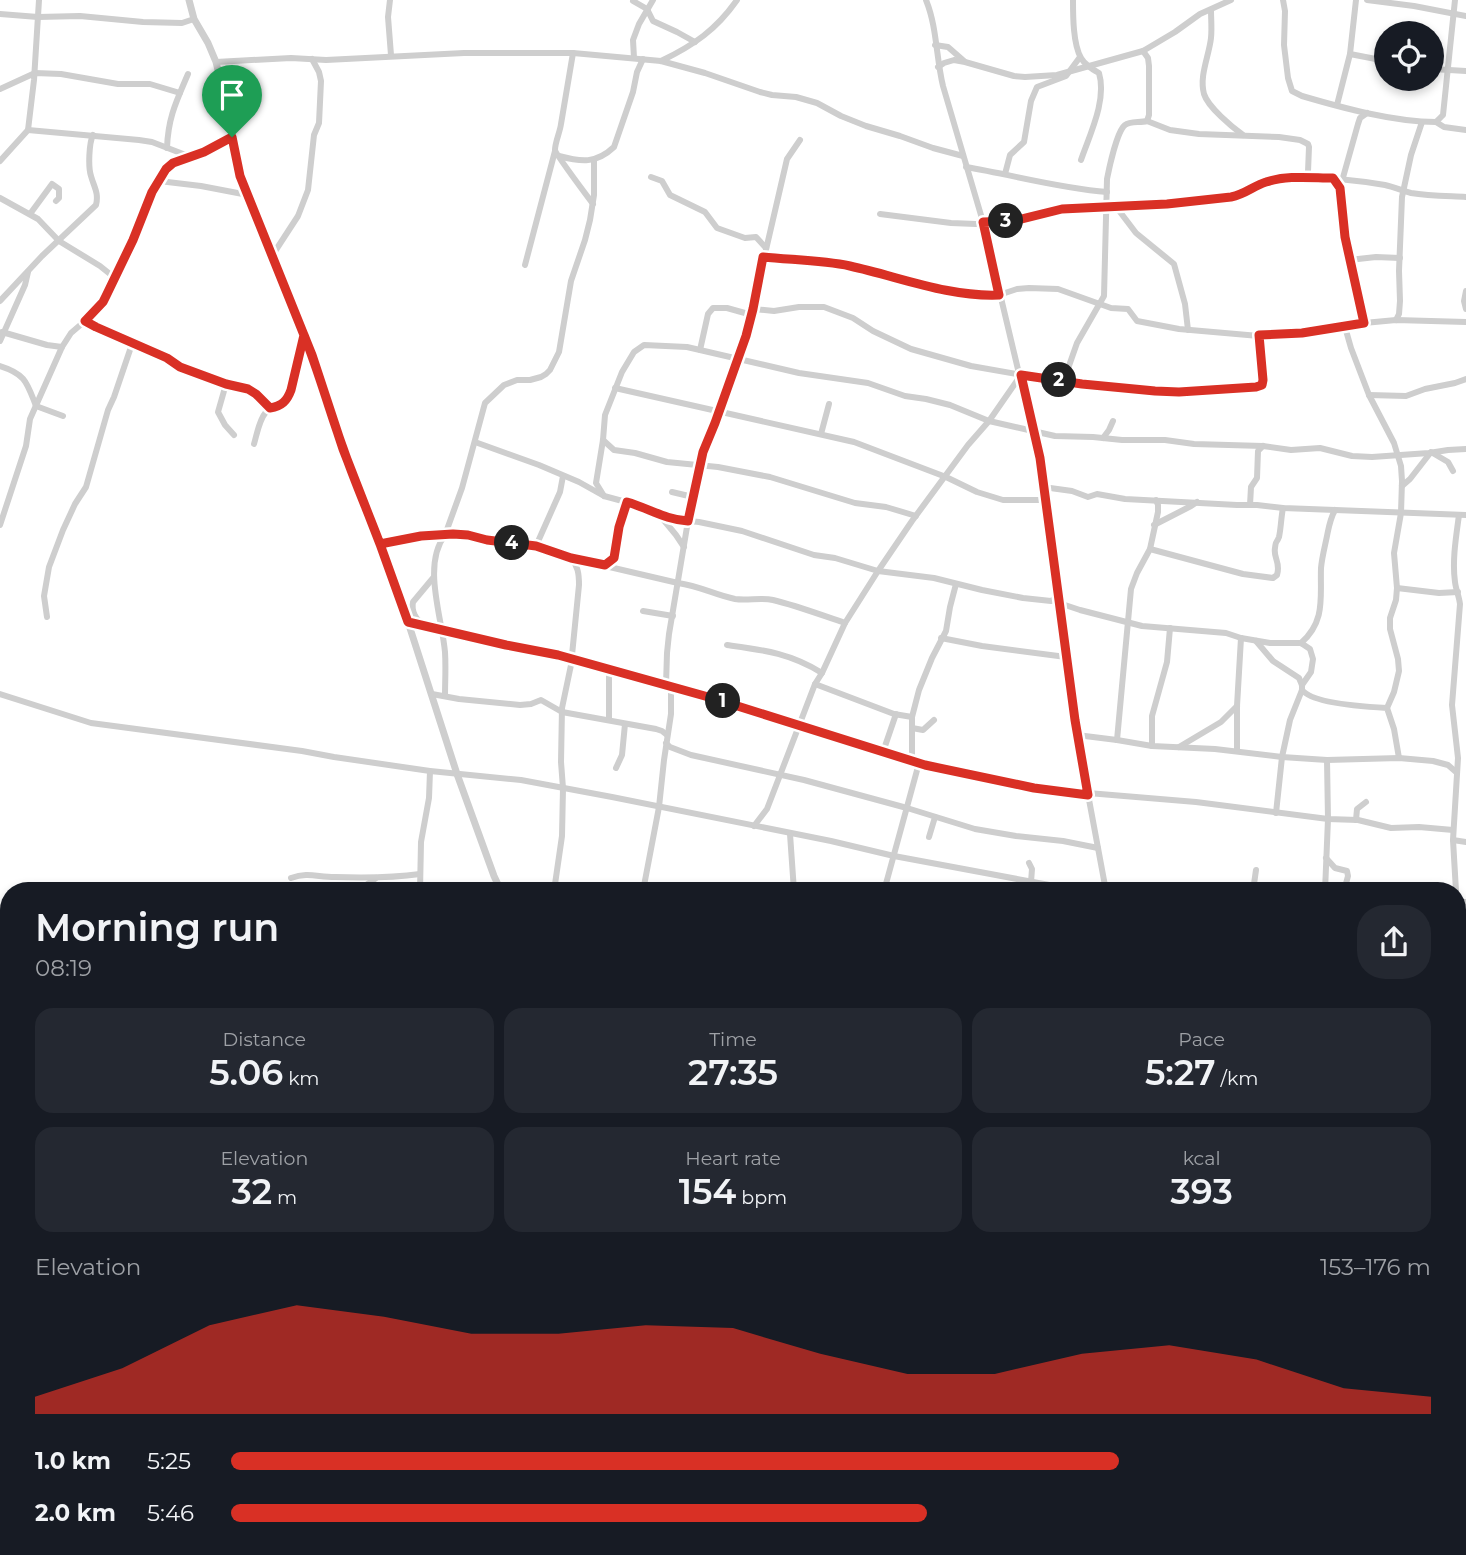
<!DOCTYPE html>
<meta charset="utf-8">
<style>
:root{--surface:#171b24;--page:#242831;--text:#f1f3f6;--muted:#9ea1a6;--accent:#d93025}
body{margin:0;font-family:Montserrat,sans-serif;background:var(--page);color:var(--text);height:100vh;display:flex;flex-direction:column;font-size:26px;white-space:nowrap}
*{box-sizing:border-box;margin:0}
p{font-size:23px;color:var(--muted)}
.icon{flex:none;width:38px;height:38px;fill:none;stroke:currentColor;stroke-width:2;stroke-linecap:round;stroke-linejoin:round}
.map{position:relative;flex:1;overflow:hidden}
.panel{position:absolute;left:0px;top:882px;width:1466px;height:674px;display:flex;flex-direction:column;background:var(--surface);border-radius:28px 28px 0 0;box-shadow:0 4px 10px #0003}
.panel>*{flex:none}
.buttons{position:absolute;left:1374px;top:21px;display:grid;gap:14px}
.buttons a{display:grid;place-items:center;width:70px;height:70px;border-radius:50%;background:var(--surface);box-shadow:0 4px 10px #0003;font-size:35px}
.pin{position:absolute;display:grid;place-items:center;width:60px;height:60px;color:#fff;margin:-72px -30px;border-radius:50% 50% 50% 0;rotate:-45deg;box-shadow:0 0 7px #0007}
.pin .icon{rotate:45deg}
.km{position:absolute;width:35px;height:35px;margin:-18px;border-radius:50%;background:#222;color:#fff;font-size:19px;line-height:35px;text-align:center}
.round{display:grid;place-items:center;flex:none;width:74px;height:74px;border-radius:28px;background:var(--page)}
.summary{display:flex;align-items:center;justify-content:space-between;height:119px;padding:0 35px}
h1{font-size:38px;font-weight:600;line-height:52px}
.metrics{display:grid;grid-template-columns:repeat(3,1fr);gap:10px;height:119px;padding:7px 35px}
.metrics div{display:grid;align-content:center;border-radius:18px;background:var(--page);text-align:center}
.metrics b{font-size:35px;font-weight:600}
.metrics small{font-size:19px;font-weight:400}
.metrics p{font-size:19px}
.chart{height:196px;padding:14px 35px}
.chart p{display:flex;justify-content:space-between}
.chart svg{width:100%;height:126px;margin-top:7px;fill:var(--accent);opacity:.7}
ul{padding:0 35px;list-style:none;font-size:23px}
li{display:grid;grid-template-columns:112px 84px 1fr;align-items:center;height:52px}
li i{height:18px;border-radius:9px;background:var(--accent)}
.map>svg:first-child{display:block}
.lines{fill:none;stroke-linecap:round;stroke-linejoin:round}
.minor{stroke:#cecece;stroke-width:6}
.tertiary{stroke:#cecece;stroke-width:7}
.route-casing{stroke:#fff;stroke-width:14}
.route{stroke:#d93025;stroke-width:9}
</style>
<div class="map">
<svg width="1466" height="1555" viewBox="0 0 1466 1555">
<rect width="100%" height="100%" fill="#fff"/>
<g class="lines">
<!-- minor -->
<g class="minor">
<polyline points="390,0 388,17 391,55"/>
<path d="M926,0C937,27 936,57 943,86L983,222L1039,458L1077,735L1106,891"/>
<path d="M1073,0C1073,16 1073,44 1081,58C1085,65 1092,69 1099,73C1107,100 1090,134 1081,160"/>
<path d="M1283,0L1285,11L1284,45L1288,78L1292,91L1302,96C1343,108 1394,122 1436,122L1443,115L1455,0"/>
<polyline points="1367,0 1414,6 1466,16"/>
<polyline points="633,1 647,9 653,21 677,32 695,42"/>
<path d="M1211,10C1211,19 1212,29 1211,38C1209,56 1199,76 1204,94C1208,107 1232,127 1243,135"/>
<polyline points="0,14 38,17 80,16 143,22 182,23 194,19"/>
<polyline points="935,45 948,47 964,61"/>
<path d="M573,53C569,77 565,100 561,124C560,132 555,142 555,150C556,155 588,197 593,204"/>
<polyline points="1350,54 1386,61"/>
<polyline points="634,58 633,40 639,24 653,0"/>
<path d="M661,61C694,45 716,30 737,0"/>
<polyline points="216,62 291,58 326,60 464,53 573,53 661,61 705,73 760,92 772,95 796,97 817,103 841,116 866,126 900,136 933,148 963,156"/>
<polyline points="938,67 944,63 954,60 965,62 1014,76 1025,77 1057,75 1143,51 1175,32 1200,14 1231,0"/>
<polyline points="1432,69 1466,71"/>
<polyline points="0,89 35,73 61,74 118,84 150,84 180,93"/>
<polyline points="1337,105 1350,54 1356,0"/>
<polyline points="1147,121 1170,130 1199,134 1279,137 1300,140 1308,144 1309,147 1308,172 1310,178"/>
<polyline points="1436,122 1444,127 1466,130"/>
<polyline points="28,130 139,140 152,142 191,157"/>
<path d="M167,148C168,118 176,102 188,74"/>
<path d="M559,156C581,162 596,164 614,147L633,92L637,72L643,59"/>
<polyline points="0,161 28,130 34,80 39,0"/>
<path d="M966,167C1013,175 1059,188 1107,192"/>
<polyline points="1005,174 1010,155 1024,142 1031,101 1037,87 1066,76 1080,57"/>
<polyline points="651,177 662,181 670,195 705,212 717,228 745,238 756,237 766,248"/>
<polyline points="1333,178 1340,188 1345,238 1364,323"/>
<polyline points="159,181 201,186 248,195"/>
<polyline points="1342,181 1358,124 1360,118 1367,113"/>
<polyline points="0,198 38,219 59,241 100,266 115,278"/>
<polyline points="1117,208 1136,233 1174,264 1185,304 1188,330"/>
<polyline points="30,214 52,184 59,189 59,198 56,201"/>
<path d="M880,214L951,223L976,224L1028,218L1062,210L1167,204L1231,197C1248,194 1259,181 1276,179C1312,175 1350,179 1385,185C1394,187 1403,191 1411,193C1429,196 1448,196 1466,197"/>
<polyline points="272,256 298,216 308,190 314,135 319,123 321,81 319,72 312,59"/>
<polyline points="763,257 832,263 906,282 971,294 999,295 1017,289 1029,288 1058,289 1111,308 1128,309 1137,321 1179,329 1259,336 1302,333 1364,323 1396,320 1466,322"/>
<polyline points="1349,260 1376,257 1400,258"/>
<polyline points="525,265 555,151"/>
<polyline points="1466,291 1464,301 1466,309"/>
<path d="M0,301L42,256L96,205C99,193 94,187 91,176C88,167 89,143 93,135"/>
<polyline points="753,309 774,311 799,307 824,307 853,318 873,331 911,349 971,366 1034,377 1116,388 1155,391 1179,392 1256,387 1262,385 1259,336"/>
<polyline points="1396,320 1399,314 1400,301 1399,271 1402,197 1411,155 1422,122"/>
<polyline points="85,321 96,328 167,358 180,367 226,384 248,389 256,394 270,408"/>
<polyline points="1345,327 1351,348 1369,395 1394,443 1401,466 1402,481 1401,513 1394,553 1397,588 1396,600 1390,618 1390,629 1398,659 1399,671 1394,692 1387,708"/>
<polyline points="2,332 47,345 62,347"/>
<polyline points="0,341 25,285 28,272"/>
<polyline points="700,350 708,314 713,308 727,308 752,315"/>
<path d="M0,366C26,374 27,383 36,406L63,416"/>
<path d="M1064,380L1077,343L1104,296L1107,179C1109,169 1117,131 1125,125C1130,121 1140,123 1147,121L1149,115V66L1148,58L1143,51"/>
<polyline points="226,384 218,412 225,425 234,435"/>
<polyline points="615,388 854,442 946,477 977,492 1003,500 1045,500"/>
<polyline points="1369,395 1406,396 1425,389 1455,383 1466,379"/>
<polyline points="821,434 829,404"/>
<polyline points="1103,438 1109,430 1113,421"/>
<polyline points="603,440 614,450 635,453 667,462 718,467 770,477 855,503 886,507 916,516"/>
<polyline points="475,442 539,465 579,482 604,496 641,506 670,519 699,522 742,531 814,555 835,558 878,571 934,578 982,590 1023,598 1051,601 1055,599 1056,602 1080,610 1142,626 1226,633 1241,638 1270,643 1301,643 1310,649 1313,659 1311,672 1302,685"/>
<path d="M254,444C257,434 259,420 266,412C271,405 269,409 276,407C284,404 288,398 291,390L304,335"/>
<polyline points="1402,486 1410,479 1431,452 1448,462 1453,471"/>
<polyline points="1043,487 1072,491 1088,497 1097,494 1125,499 1237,505 1257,505 1283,508 1466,515"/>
<polyline points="672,492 693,497"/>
<polyline points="604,496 596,483 603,440 605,415 622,372 634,352 644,345 687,347 799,373 868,383 905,396 926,399 950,405 989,421 1055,436 1093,437 1122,440 1165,440 1194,444 1263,446 1291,450 1320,448 1352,456 1372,457 1429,453 1448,450 1466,449"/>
<polyline points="1250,505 1251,487 1257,478 1258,451 1263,446"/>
<polyline points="662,518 676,535 684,547"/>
<polyline points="0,525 26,446 30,419 62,347 71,333 85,321 103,302 133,240 152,192 168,166 204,152 232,137"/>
<polyline points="1154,525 1191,506 1197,502"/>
<path d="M380,544L421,536L453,534L468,535L487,540L536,546L571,558L678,583C700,586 715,595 735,599C748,601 761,597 773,600C798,606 821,615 845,623"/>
<polyline points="536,546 560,492 563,476"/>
<path d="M1150,549L1243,574L1273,578L1277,575C1281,562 1273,558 1275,548C1276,539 1276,545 1279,537C1281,528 1281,518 1283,508"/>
<polyline points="605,565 614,558 619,527 627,502"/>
<polyline points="1397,588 1439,593 1458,592"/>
<polyline points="643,611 673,616"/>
<polyline points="47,617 44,596 49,567 63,530 75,504 86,487 108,410 114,397 132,344"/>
<polyline points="408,622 506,645 558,655 712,698 925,765 1034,788 1088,795"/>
<path d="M424,626C416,619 411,612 413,602L433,578"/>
<polyline points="941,638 982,646 1066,657"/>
<polyline points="1256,641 1273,661 1299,678 1302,685 1302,690 1290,720 1282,757 1276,813"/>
<path d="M1301,643C1326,621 1320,597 1321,568C1322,557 1325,546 1327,536C1329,526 1330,519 1335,510"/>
<path d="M727,645C763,650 790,653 822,673"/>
<polyline points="815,684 894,714 912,717"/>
<polyline points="666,685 667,653 669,634 688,521 703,451 715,423 746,336 787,159 800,140"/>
<path d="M1302,690C1313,704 1368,707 1387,708L1394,729L1399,758"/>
<polyline points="0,694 91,723 302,751 334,757 430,771 521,780 612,797 831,841 894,856 1060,887 1093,891"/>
<polyline points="432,694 459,699 520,705 531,704 541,700 562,712 656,729 662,731 667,735"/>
<path d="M445,696C445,682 446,667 445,652C442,617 422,565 445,535L462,488L485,403L504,385L517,380H530L541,377L546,374L550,370L559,352L571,281L585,240L590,220L594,195V160"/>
<polyline points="609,720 609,669"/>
<polyline points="912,728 923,730 934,720"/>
<polyline points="1077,735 1117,740 1152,746 1215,749 1282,757 1327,760 1399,758 1433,761 1448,765 1456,772"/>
<polyline points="1117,740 1131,589 1137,573 1150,549 1158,512 1158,505 1156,500"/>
<polyline points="666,743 670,747 691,755 804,780 907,808 975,829 1016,836 1063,841 1098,848"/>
<polyline points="1152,746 1152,716 1167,662 1170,628"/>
<polyline points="1179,747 1221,722 1237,706"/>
<polyline points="1237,751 1237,706 1241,638"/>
<polyline points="883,752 896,714"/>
<polyline points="912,760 912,717 919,690 932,658 946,631 950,607 956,584"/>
<polyline points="616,768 622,755 625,724"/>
<polyline points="1088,793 1196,802 1328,819 1358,820 1391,828 1419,827 1453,830"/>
<polyline points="1356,820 1357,809 1366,802"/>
<polyline points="754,826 767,809 815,684 822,673 845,623 878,571 912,521 968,445 989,421 1021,375"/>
<polyline points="790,834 794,891"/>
<polyline points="929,837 935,817"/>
<polyline points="1453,840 1466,842"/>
<polyline points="1326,858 1335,868 1347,871 1348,876 1344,891"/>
<polyline points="1029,863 1032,869 1031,882"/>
<path d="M291,878C308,872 317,877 335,877C364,878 391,878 420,874"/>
<polyline points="358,891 376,878"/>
<polyline points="420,891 421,842 429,798 430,771"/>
<path d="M554,891L562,836L563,788L561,762L562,708L571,665L579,585C579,574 578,566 571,558"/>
<polyline points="643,891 659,807 664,760 671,714 671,687"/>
<polyline points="884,891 919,763"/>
<polyline points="1253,891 1256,870"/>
<polyline points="1325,891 1328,819 1327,760"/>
<path d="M1456,891L1453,840L1458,758L1452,705L1460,604C1459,596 1456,590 1455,582C1452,561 1456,537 1459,515"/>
<polyline points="1458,902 1466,902"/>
<polyline points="0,1016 9,1019"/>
<polyline points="1458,1022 1466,1023"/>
<polyline points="1458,1071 1458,1083"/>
<polyline points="0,1104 9,1104"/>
<polyline points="1458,1150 1466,1149"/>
<polyline points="1458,1214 1466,1215"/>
<polyline points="0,1265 9,1266"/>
<polyline points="1458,1287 1466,1286"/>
<polyline points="1458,1347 1466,1347"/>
<polyline points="1458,1409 1466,1410"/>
<polyline points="1458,1474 1466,1475"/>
<polyline points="0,1514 9,1514"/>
<polyline points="1458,1537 1466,1537"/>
<polyline points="385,1547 385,1555"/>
<polyline points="650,1547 650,1555"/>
<polyline points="779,1547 789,1550 795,1555"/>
<polyline points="918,1547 918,1555"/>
<polyline points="1448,1547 1448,1555"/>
<polyline points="92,1555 97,1547"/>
<polyline points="543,1555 543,1547"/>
<polyline points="683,1555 684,1547"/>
<polyline points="1022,1555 1022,1547"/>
<polyline points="1127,1555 1128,1547"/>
<polyline points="1233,1555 1238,1547"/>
<polyline points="1287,1555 1287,1547"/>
</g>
<!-- tertiary -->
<g class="tertiary">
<polyline points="189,0 194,19 208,43 216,62 225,99 240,176 312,355 343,449 380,544 408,622 457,774 494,876 501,891"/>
<polyline points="1180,1555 1180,1547"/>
</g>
</g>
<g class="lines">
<defs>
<path id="route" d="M232,137L240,176L312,355L343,449L380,544L408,622L506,645L558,655L712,698L925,765L1034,788L1088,795L1075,720L1040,458L1021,375L1082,384L1155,391L1179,392L1256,387L1262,385L1263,380L1259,335L1302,333L1364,323L1345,237L1340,188L1333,178C1312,178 1287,175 1266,182C1253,186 1246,194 1231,197L1167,204L1062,209L1013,221L983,222L999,295C948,297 900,277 850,266C822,260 792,260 763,257L753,309L746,336L715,423L703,452L688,521C666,520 648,508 627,502L619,527L614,558L605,565L571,558L536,546L487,540L468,535L453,534L421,536L380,544C368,512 354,480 343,448C329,410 319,372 304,335L291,390C287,401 282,406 270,408L256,394L248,389L226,384L180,367L167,358L96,327L85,321L103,302L106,296L133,240L152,192L166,169L173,163L204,152L232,137"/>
</defs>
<!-- route casing -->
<use href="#route" class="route-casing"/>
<!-- route -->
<use href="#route" class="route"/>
</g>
</svg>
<div class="buttons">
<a><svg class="icon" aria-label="locate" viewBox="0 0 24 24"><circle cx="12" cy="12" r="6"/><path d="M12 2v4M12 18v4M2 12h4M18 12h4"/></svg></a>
</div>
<div class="pin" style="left:232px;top:137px;background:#1e9e55"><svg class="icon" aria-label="arrive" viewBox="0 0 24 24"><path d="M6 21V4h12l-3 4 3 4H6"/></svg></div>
<b class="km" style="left:723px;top:701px">1</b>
<b class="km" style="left:1059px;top:380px">2</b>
<b class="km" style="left:1006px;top:221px">3</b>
<b class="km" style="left:512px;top:543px">4</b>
<section class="panel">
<div class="summary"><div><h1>Morning run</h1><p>08:19</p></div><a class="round"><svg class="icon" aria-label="share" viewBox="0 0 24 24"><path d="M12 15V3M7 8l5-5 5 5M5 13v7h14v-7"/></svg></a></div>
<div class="metrics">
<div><p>Distance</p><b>5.06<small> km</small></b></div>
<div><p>Time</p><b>27:35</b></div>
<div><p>Pace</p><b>5:27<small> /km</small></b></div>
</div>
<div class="metrics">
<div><p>Elevation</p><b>32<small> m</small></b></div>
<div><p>Heart rate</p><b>154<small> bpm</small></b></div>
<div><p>kcal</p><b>393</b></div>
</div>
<div class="chart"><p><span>Elevation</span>153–176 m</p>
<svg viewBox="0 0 160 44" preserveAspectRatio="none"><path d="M0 44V38L10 28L20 13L30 6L40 10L50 16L60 16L70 13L80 14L90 23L100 30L110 30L120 23L130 20L140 25L150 35L160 38V44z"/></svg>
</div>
<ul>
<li><b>1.0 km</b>5:25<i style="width:74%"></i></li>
<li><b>2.0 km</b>5:46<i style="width:58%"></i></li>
</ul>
</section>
</div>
